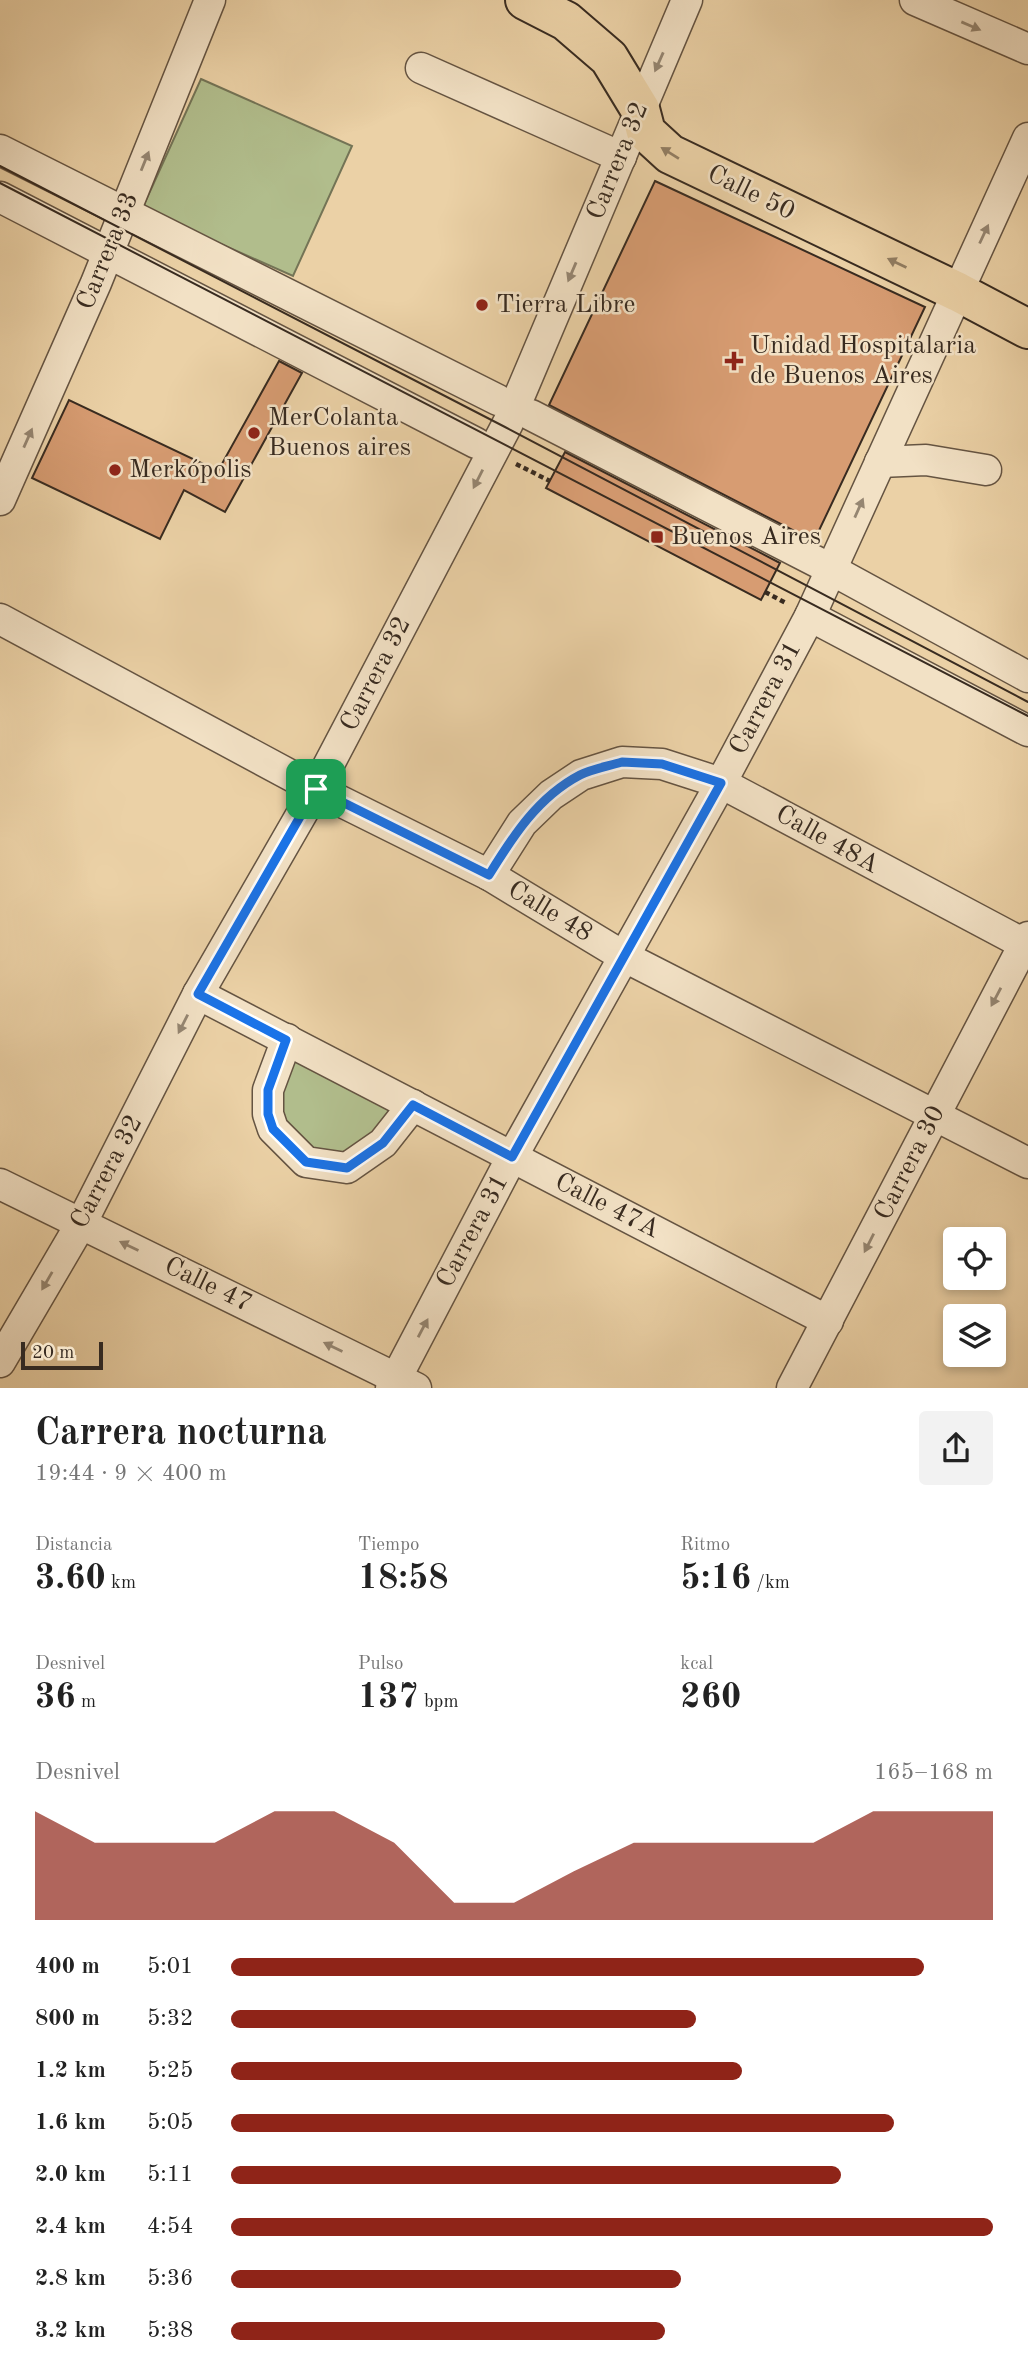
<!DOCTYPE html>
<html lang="es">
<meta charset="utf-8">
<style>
:root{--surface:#fff;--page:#f2f2f2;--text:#222;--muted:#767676;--accent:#8f2418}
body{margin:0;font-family:"Old Standard TT",serif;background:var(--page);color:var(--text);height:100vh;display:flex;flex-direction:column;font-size:26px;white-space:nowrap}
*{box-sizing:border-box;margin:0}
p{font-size:23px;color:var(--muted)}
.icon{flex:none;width:38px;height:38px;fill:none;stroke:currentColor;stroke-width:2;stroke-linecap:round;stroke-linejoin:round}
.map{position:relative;height:1388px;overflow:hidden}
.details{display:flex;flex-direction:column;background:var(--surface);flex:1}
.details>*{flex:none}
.tools{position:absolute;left:943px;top:1227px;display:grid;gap:14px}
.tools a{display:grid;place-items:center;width:63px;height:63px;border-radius:7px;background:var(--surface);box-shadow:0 4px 10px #0003;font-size:35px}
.scale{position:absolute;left:21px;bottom:18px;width:82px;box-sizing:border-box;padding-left:7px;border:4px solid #382b20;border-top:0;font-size:19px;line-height:24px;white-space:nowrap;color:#382b20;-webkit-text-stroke:5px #f2e1c5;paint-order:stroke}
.pin{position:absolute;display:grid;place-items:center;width:60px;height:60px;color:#fff;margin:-30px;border-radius:14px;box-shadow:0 4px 10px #0006}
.round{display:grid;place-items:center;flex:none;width:74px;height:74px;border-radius:7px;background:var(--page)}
.summary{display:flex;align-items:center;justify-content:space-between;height:119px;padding:0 35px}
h1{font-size:38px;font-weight:700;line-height:52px}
.stats{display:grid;grid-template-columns:repeat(3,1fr);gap:10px;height:119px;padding:7px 35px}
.stats div{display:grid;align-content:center}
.stats b{font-size:35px;font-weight:700}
.stats small{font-size:19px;font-weight:400}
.stats p{font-size:19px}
.chart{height:196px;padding:14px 35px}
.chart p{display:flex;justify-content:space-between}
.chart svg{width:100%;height:126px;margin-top:7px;fill:var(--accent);opacity:.7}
ul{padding:0 35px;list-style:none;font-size:23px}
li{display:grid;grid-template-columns:112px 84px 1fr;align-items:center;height:52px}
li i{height:18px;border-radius:9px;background:var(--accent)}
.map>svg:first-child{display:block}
.green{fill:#b1bd8c;stroke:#747456;stroke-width:2}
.building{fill:#d79c72;stroke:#382b20;stroke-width:2}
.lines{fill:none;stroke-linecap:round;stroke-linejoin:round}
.minor-casing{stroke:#655442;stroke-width:33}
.major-casing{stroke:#382b20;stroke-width:42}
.path{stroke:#382b20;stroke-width:4.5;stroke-dasharray:5 3.5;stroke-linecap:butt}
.minor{stroke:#f2e1c5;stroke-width:30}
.major{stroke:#ebd1a6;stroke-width:38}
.tram{stroke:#382b20;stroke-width:2}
.oneway{fill:#958672}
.oneway2{fill:#927e63}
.route-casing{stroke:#fff;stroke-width:14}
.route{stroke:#1a73e8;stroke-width:9}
.poi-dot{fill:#8f2418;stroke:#f2e1c5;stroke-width:2.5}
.labels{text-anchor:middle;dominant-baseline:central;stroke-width:5;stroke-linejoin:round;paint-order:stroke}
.street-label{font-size:26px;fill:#382b20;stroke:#f2e1c5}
.poi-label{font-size:26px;fill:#382b20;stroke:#f2e1c5;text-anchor:start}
</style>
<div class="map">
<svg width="1028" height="1388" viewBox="0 0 1028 1388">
<rect width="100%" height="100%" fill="#ebd1a6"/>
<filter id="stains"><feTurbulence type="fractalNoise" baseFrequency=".00286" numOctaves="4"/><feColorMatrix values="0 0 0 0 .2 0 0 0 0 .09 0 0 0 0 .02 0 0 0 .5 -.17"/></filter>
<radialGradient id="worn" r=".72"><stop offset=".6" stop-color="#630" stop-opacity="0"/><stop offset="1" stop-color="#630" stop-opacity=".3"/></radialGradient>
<!-- green -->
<g class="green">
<polygon points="201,79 352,146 293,276 142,209"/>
<polygon points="290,1058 401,1114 372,1154 326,1158 285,1126 278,1101"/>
</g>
<!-- building -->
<g class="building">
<polygon points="655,181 925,307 814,541 549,405"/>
<polygon points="279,361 302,373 225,512 184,490 160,539 32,478 69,400 218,471"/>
<polygon points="565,452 780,563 761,600 546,488"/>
</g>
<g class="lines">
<defs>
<g id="minor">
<polyline points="915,0 1028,49"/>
<polyline points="421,68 621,157"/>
<polyline points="0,150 498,400"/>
<polyline points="0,197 476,443"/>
<polyline points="531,415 821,564 1028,677"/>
<polyline points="880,462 926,460 986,470"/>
<polyline points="0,500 96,283 210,0"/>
<polyline points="810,616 1028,731"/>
<polyline points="0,619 316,789 489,875 623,956 1028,1163"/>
<polyline points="489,875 522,823 551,795 581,775 622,762 662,764 721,783 1024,944"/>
<polyline points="198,994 828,1321"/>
<polyline points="287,1039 268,1090 268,1114 273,1129 306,1162 347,1168 383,1143 413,1105"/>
<polyline points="0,1184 416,1388"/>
<polyline points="0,1362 82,1222 198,994 316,789 508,423 687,0"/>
<polyline points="391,1388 512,1157 721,783 810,616 1028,138"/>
<polyline points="792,1388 1028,937"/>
</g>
<polyline id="major" points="525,0 566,21 609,58 640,109 646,132 670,154 958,292 1028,329"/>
</defs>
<!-- minor casing -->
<use href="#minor" class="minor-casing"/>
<!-- major casing -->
<use href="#major" class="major-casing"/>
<!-- path -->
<g class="path">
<polyline points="516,464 550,481"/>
<polyline points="765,592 786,603"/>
</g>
<!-- minor -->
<use href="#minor" class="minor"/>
<!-- major -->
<use href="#major" class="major"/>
<!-- tram -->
<g class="tram">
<polyline points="0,166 505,427 1028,702"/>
<polyline points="0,183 1028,716"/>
</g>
</g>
<!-- one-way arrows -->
<defs><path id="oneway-solid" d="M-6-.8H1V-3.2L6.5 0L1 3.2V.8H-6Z" transform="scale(1.75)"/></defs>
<g class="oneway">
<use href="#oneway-solid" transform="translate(971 26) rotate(23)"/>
<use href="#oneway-solid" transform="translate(659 62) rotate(114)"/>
<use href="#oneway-solid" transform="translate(145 161) rotate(-68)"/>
<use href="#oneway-solid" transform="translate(984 234) rotate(-65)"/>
<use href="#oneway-solid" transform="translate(572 272) rotate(113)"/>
<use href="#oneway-solid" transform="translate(28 438) rotate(-66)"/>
<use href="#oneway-solid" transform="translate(478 479) rotate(117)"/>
<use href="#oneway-solid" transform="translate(859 508) rotate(-66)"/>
<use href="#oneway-solid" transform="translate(996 997) rotate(118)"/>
<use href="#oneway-solid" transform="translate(183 1024) rotate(117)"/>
<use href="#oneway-solid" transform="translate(869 1243) rotate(117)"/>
<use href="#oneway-solid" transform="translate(129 1246) rotate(-154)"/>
<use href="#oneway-solid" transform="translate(47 1281) rotate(120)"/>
<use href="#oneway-solid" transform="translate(423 1328) rotate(-62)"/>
<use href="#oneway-solid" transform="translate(333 1347) rotate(-154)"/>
</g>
<g class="oneway2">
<use href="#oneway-solid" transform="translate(670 153) rotate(-148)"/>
<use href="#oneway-solid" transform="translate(897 263) rotate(-154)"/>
</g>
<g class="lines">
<defs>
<path id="route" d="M622,762L662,764L721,783L512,1157L413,1105L383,1143L347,1168L306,1162L273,1129L268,1114V1090L286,1040L198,994L316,789L489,875C513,836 538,797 580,775C592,769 609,766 622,762Z"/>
</defs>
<!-- route casing -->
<use href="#route" class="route-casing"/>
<!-- route -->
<use href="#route" class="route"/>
</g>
<!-- markers -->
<g class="poi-dot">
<circle cx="482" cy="305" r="7"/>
<path d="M730.5 350.5h7v7h7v7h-7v7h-7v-7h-7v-7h7z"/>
<circle cx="254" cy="433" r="7"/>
<circle cx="115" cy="470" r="7"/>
<rect x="650" y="530" width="14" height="14" rx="3.5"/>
</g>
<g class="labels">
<!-- street labels -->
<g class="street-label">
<text transform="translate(618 161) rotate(-68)">Carrera 32</text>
<text transform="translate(751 193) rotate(26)">Calle 50</text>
<text transform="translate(108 251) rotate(-68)">Carrera 33</text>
<text transform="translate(376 674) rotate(-63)">Carrera 32</text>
<text transform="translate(766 698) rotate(-62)">Carrera 31</text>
<text transform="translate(827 840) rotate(29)">Calle 48A</text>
<text transform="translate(550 912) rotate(31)">Calle 48</text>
<text transform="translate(910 1163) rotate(-63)">Carrera 30</text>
<text transform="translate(107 1172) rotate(-62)">Carrera 32</text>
<text transform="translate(607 1206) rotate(27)">Calle 47A</text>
<text transform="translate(473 1231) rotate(-62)">Carrera 31</text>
<text transform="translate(208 1285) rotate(26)">Calle 47</text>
</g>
<!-- poi labels -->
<g class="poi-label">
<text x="496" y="305">Tierra Libre</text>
<text x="750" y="346">Unidad Hospitalaria<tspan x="750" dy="30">de Buenos Aires</tspan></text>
<text x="268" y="418">MerColanta<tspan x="268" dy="30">Buenos aires</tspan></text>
<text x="129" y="470">Merkópolis</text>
<text x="671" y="537">Buenos Aires</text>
</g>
</g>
<rect width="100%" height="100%" filter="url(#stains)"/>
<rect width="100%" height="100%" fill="url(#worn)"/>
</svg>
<div class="tools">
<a><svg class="icon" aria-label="locate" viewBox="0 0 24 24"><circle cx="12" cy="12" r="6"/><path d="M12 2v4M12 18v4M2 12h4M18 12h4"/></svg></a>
<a><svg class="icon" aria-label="layers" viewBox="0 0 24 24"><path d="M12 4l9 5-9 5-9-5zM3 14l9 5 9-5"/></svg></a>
</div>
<div class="scale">20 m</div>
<div class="pin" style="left:316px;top:789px;background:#1e9e55"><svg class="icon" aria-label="arrive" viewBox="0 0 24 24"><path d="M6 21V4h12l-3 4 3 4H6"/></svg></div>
</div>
<section class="details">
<div class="summary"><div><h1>Carrera nocturna</h1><p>19:44 · 9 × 400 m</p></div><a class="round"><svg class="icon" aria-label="share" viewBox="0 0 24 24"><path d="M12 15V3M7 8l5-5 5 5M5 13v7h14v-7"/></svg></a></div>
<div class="stats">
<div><p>Distancia</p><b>3.60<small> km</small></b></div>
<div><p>Tiempo</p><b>18:58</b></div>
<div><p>Ritmo</p><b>5:16<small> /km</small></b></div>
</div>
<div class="stats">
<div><p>Desnivel</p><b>36<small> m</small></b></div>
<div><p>Pulso</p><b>137<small> bpm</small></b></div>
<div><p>kcal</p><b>260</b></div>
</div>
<div class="chart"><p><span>Desnivel</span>165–168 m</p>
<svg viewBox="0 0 160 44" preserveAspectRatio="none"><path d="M0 44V6L10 17L20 17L30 17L40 6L50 6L60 17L70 38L80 38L90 27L100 17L110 17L120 17L130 17L140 6L150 6L160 6V44z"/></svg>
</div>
<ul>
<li><b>400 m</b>5:01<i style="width:91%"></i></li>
<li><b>800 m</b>5:32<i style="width:61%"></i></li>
<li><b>1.2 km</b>5:25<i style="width:67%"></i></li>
<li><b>1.6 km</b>5:05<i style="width:87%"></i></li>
<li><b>2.0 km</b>5:11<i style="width:80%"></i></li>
<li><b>2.4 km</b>4:54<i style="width:100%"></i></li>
<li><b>2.8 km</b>5:36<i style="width:59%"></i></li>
<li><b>3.2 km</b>5:38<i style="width:57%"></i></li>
</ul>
</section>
